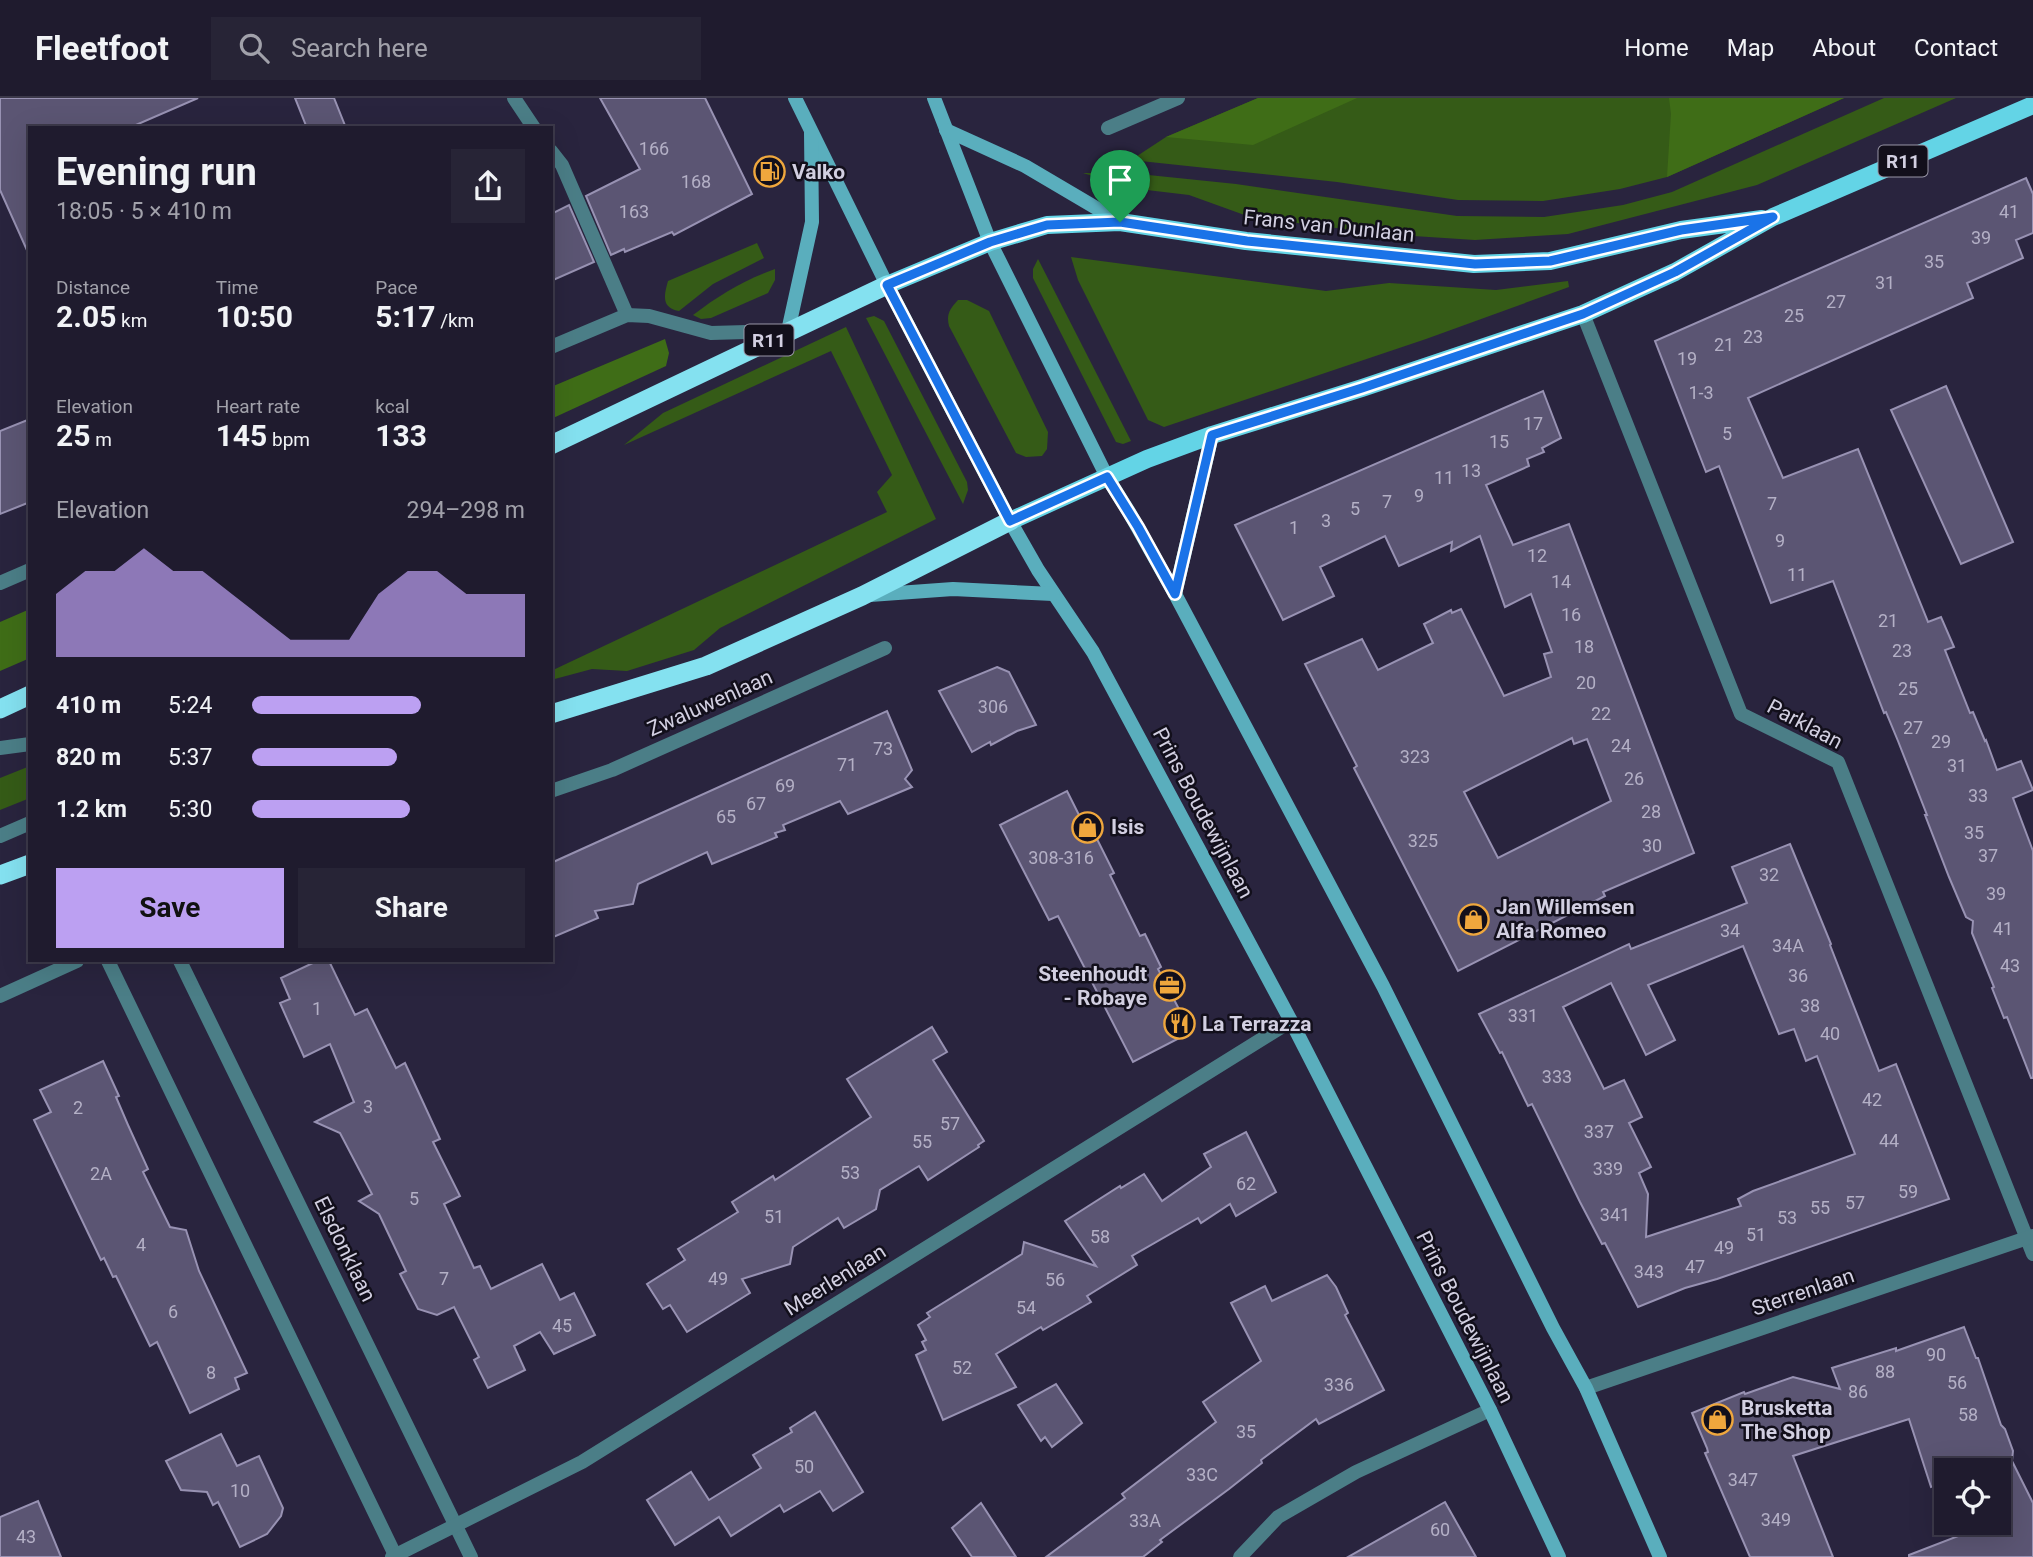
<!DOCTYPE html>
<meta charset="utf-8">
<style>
:root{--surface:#1f1b2e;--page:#272436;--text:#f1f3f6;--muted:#a1a1aa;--line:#3c394a;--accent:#bca0f2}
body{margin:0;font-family:Roboto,sans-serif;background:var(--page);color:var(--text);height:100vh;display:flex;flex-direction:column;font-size:26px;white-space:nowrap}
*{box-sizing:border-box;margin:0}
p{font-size:23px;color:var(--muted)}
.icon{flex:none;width:38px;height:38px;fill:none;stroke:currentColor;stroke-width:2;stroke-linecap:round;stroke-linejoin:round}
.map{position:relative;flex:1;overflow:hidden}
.sheet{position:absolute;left:28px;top:28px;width:525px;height:836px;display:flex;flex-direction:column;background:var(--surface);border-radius:0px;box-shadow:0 7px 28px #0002,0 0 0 2px var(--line)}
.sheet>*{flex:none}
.fabs{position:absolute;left:1934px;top:1360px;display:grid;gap:14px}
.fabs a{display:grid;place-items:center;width:77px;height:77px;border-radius:0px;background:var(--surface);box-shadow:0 7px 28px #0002,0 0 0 2px var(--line);font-size:35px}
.pin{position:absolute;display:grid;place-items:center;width:60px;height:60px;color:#fff;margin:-72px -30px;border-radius:50% 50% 50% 0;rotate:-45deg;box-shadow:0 0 7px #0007}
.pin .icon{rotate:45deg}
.round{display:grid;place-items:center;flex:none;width:74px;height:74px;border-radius:0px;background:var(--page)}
.overview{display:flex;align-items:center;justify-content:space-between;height:119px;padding:0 28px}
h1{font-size:38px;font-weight:700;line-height:52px}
.figures{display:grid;grid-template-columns:repeat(3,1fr);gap:10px;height:119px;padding:7px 28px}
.figures div{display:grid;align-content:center}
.figures b{font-size:30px;font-weight:700}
.figures small{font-size:19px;font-weight:400}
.figures p{font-size:19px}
.chart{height:196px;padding:14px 28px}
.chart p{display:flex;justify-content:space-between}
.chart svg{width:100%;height:126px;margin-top:7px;fill:var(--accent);opacity:.7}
.primary-button{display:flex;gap:14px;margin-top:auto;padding:14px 28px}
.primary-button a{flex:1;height:80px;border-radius:0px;background:var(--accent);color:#111;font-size:28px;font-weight:700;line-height:80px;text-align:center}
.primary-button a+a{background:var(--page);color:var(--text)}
ul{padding:0 28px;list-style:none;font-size:23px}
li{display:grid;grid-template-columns:112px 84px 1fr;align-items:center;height:52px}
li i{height:18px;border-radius:9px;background:var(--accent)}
header{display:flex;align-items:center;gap:42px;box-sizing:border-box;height:98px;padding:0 35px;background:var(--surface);border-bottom:2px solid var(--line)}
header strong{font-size:33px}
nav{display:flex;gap:38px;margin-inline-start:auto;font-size:24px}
.search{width:490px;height:63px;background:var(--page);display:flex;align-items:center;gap:18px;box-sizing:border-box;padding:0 24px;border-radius:0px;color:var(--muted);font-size:26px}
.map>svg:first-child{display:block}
.green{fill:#355b17}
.forest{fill:#3f6d17}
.building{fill:#5b5573;stroke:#9892b3;stroke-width:2;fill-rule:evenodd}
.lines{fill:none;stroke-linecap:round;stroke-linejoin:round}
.service{stroke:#4b7e87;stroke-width:14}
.minor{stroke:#4b7e87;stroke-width:14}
.secondary{stroke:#5aaebd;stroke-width:14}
.primary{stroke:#63d4e6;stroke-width:18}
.trunk{stroke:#84e1f0;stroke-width:19}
.route-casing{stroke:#fff;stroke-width:14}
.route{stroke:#1a73e8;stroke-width:9}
.labels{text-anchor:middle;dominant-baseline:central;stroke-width:5;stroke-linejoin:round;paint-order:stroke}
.number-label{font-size:18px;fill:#b4b0c6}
.shield{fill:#120f1b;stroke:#9895a6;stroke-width:2}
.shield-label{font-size:19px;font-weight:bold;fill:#d2cfe1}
.poi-label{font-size:21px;font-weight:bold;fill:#d2cfe1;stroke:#120f1b;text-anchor:start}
.street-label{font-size:21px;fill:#d2cfe1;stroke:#120f1b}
</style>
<header>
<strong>Fleetfoot</strong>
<div class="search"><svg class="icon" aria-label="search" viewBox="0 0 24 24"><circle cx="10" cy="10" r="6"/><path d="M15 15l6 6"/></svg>Search here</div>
<nav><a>Home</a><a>Map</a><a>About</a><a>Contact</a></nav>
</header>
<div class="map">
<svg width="2033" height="1459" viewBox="0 0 2033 1459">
<rect width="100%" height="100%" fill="#29243e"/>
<!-- green -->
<g class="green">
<polygon points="1258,0 1844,0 1667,79 1620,91 1543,103 1458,102 1337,84 1131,62 1166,39"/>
<polygon points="1884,0 1956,0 1757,87 1568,136 1475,142 1383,136 1250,119 1189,97 1130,90 1083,75 1129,75 1236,86 1457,118 1544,119 1623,107 1672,94"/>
<path d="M757,145L764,160L713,186L679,213C661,210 664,197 668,183Z"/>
<polygon points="1071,159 1326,193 1389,185 1496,192 1568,183 1569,189 1426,241 1164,329 1148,322 1078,182"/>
<polygon points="1038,161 1131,343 1123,346 1116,344 1033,180 1033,171"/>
<path d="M775,171V182L768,195L711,220L701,221L693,217C719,197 744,182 775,171Z"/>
<path d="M958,202H967L989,213L1048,334L1047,351L1042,358L1026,359L1016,355L949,228C946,216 950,211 958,202Z"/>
<polygon points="874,218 884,223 967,384 968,392 963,406 866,220"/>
<polygon points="846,229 936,421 720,530 694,552 627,573 592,571 551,582 551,573 887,414 877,394 892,377 831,253 624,347 663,315"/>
<polygon points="30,668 30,700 0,712 0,680"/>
</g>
<!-- forest -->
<g class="forest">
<polygon points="1258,0 1357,0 1253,47 1166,39"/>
<polygon points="1669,0 1844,0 1667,79 1671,16"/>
<polygon points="665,241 669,255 666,268 551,321 551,289"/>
<polygon points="30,511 30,560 0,573 0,524"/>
</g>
<!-- building -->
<g class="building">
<polygon points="0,0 198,0 129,30 30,30 30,159 0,92"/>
<polygon points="295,0 334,0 346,30 307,30"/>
<polygon points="600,0 705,0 752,96 674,137 672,134 625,154 624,151 611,157 586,98 640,71"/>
<polygon points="2026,80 2033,96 2033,135 2016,142 2023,160 1967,185 1973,200 1748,300 1783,380 1858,351 1928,524 1941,519 1954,549 1945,552 1970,615 1973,614 1985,643 1986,642 1997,672 2021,663 2033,692 2013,700 2033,753 2033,980 2031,980 2007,919 2004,920 1992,890 1994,889 1972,835 1973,823 1966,819 1949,779 1925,717 1927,717 1898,643 1886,614 1884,615 1833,483 1771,505 1719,368 1706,374 1655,243"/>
<polygon points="569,107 594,164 551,183 551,116"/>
<polygon points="1946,288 2013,444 1961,466 1891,312"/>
<path d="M1543,293L1561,340L1542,350L1544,354L1527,361L1529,368L1486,387L1513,447L1569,426L1694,755L1603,794L1605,798L1458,873L1354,670L1357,668L1305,566L1362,541L1378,572L1433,545L1424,526L1451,512L1452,515L1461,511L1504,598L1551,579L1544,556L1552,554L1531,496L1505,509L1480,438L1451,453L1452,444L1399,468L1385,438L1320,469L1334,498L1283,522L1235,427ZM1572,640L1574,646L1587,641L1611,703L1498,760L1464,694Z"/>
<polygon points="30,321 30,404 0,416 0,333"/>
<polygon points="997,569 1009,574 1036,627 1017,633 991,647 990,644 972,654 939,593"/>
<polygon points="887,613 912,672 905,681 912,689 848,716 840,703 783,727 785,732 775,735 777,739 712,766 707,754 638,786 633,806 595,813 598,820 551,840 551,765"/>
<polygon points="1067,693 1092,743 1097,741 1114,775 1110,777 1140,838 1145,836 1161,869 1158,871 1191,934 1133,964 1058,818 1049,822 1000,727"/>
<path d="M1790,746L1831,846L1830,847L1879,973L1896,966L1949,1101L1717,1181L1685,1190L1638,1209L1605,1145L1602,1146L1580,1104L1532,1006L1528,1008L1502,954L1500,955L1479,916L1629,846L1631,851L1747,805L1732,769ZM1743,848L1779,936L1794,931L1806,963L1817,958L1855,1056L1753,1093L1738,1101L1741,1108L1646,1139L1648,1096L1639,1075L1651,1069L1629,1025L1642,1019L1624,982L1604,991L1563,909L1611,885L1646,957L1675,942L1648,887Z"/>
<polygon points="317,863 329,863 355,917 367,911 396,970 405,965 440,1041 433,1044 460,1098 444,1106 474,1170 480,1168 491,1191 542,1166 560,1202 574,1195 595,1237 554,1256 540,1234 514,1248 525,1272 488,1290 474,1262 479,1259 454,1209 437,1217 418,1211 400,1176 406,1173 379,1116 359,1103 372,1096 340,1035 315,1024 354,1004 330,946 304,959 280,905 290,901 281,880"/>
<polygon points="932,929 947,954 933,962 984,1043 978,1047 979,1049 928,1082 919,1068 880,1092 876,1111 844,1130 838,1120 793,1149 790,1166 742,1181 750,1195 687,1234 670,1207 663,1211 647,1186 685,1162 678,1151 738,1114 732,1104 773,1078 775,1082 871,1019 847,981"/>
<polygon points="103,963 119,998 116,999 128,1027 148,1071 143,1074 170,1129 186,1132 199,1173 247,1275 235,1280 239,1291 190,1315 157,1244 150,1248 116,1178 113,1179 104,1160 101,1162 34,1022 51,1014 40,992"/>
<polygon points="1246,1034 1276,1094 1236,1118 1230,1106 1201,1125 1198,1120 1132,1158 1137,1167 1087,1198 1091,1204 1043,1232 1041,1229 996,1256 1016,1289 943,1322 916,1257 926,1252 922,1244 926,1242 918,1227 930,1219 927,1215 1022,1156 1024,1144 1096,1168 1065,1123 1120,1088 1121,1090 1144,1076 1162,1103 1211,1069 1204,1056"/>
<polygon points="1327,1177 1336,1189 1348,1215 1345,1217 1384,1292 1319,1326 1316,1321 1261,1362 1262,1365 1229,1391 1160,1442 1162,1444 1143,1459 1046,1459 1125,1400 1122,1396 1216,1324 1203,1304 1261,1263 1231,1205 1265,1188 1272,1203"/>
<polygon points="1964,1229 1976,1260 1978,1260 2001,1327 2005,1331 2013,1353 2012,1363 2033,1405 2033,1459 1909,1459 1909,1457 1974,1432 1971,1424 1998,1424 1998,1372 1946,1372 1946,1383 1931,1389 1909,1321 1793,1358 1833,1459 1750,1459 1705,1355 1708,1354 1707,1350 1692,1315 1744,1294 1745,1296 1793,1279 1840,1291 1832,1270 1896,1250 1896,1253"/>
<polygon points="1056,1286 1082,1325 1052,1349 1045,1339 1041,1343 1018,1307"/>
<polygon points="815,1314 863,1394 833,1413 820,1393 784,1414 780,1407 731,1438 719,1419 675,1447 647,1402 691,1374 709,1402 761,1370 753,1357 792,1334 790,1330"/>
<polygon points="221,1336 237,1368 259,1358 283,1410 281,1418 267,1436 240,1449 218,1404 213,1407 207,1394 181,1392 166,1363"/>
<polygon points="38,1403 61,1459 0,1459 0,1419"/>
<polygon points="1445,1404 1476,1459 1348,1459"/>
<polygon points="981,1405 1016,1459 972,1459 952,1430"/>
</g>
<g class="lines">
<!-- service -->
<g class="service">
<polyline points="514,0 534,30"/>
<polyline points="551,53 562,67 627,217"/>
<polyline points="0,650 30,646"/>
<polyline points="0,738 30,725"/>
</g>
<!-- minor -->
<g class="minor">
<polyline points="1108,30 1178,0"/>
<polyline points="1583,216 1741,616 1838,664 2033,1156"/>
<polyline points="551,249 627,217 649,218 711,235 786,233"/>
<polyline points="0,485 30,472"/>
<polyline points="551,693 612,672 885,550"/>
<polyline points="108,863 396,1459"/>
<polyline points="180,863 471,1459"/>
<polyline points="0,898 77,863"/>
<polyline points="1586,1290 2033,1138"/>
<polyline points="392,1459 582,1364 1291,923"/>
<polyline points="1240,1459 1278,1419 1356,1374 1490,1312"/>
</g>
<!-- secondary -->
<g class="secondary">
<polyline points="795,0 887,187 1010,423 1038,472 1093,554 1291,923 1490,1312 1559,1459"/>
<polyline points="934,0 990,144 1107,379 1129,414 1175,496 1383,888 1553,1230 1586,1290 1660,1459"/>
<polyline points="946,32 1025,68 1120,124"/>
<polyline points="788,233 812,124 811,35"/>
<polyline points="1175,496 1212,337"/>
<polyline points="870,497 953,491 1053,496"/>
</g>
<!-- primary -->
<g class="primary">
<polyline points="887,187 990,144 1047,127 1120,124 1246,143 1474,166 1550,163 1681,132 1762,121"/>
<polyline points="1010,423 1147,361 1212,337 1362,290 1583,216 1675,174 1773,119 2033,7"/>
</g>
<!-- trunk -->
<g class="trunk">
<polyline points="551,347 887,187"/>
<polyline points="0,611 30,597"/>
<polyline points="551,616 706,568 862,498 1010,423"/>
<polyline points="0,777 30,766"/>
</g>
</g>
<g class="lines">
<defs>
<polygon id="route" points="1773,119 1675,174 1583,216 1362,290 1212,337 1175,496 1138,429 1107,379 1010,423 887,187 990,144 1047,127 1120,124 1247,143 1475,166 1550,163 1681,132"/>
</defs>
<!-- route casing -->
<use href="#route" class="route-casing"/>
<!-- route -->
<use href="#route" class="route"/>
</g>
<!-- icons -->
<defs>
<symbol id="fuel-ring" viewBox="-11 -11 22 22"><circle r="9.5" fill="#120f1b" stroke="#efa73d" stroke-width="1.5"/><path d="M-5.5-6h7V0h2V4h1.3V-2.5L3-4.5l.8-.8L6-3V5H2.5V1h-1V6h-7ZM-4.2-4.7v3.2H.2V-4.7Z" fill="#efa73d"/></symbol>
<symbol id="shop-ring" viewBox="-11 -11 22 22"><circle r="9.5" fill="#120f1b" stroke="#efa73d" stroke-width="1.5"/><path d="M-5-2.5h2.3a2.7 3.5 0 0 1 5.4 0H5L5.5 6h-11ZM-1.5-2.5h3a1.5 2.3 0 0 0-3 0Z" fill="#efa73d"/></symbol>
<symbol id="office-ring" viewBox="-11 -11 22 22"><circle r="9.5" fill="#120f1b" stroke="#efa73d" stroke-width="1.5"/><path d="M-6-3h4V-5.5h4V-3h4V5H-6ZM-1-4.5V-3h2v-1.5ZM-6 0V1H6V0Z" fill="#efa73d"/></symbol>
<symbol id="restaurant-ring" viewBox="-11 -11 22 22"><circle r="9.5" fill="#120f1b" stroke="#efa73d" stroke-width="1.5"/><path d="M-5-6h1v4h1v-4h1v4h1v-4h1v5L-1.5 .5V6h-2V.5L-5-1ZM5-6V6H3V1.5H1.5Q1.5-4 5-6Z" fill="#efa73d"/></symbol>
</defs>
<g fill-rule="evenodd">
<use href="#fuel-ring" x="752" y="56" width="35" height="35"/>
<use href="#shop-ring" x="1070" y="712" width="35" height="35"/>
<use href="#shop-ring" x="1456" y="804" width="35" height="35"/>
<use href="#office-ring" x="1152" y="870" width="35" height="35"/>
<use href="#restaurant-ring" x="1162" y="908" width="35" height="35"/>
<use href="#shop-ring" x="1700" y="1304" width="35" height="35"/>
</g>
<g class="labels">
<!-- number labels -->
<g class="number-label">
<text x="654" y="50">166</text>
<text x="696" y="83">168</text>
<text x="634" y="113">163</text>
<text x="2009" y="113">41</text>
<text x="1981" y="139">39</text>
<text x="1934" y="163">35</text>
<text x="1885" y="184">31</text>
<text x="1836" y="203">27</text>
<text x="1794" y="217">25</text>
<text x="1753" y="238">23</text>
<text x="1724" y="246">21</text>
<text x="1687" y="260">19</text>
<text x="1701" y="294">1-3</text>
<text x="1533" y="325">17</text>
<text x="1727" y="335">5</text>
<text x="1499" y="343">15</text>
<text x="1471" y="372">13</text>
<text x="1444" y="379">11</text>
<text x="1419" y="397">9</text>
<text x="1387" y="403">7</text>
<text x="1772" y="405">7</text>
<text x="1355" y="410">5</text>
<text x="1326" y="422">3</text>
<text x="1294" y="429">1</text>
<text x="1780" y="442">9</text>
<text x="1537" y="457">12</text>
<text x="1797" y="476">11</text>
<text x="1561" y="483">14</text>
<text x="1571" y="516">16</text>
<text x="1888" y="522">21</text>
<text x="1584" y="548">18</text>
<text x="1902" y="552">23</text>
<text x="1586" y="584">20</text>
<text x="1908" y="590">25</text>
<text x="993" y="608">306</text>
<text x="1601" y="615">22</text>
<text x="1913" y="629">27</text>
<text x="1941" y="643">29</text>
<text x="1621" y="647">24</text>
<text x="883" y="650">73</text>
<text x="1415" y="658">323</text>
<text x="847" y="666">71</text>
<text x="1957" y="667">31</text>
<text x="1634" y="680">26</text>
<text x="785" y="687">69</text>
<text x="1978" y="697">33</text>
<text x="756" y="705">67</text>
<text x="1651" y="713">28</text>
<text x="726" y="718">65</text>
<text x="1974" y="734">35</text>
<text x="1423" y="742">325</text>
<text x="1652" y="747">30</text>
<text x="1988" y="757">37</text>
<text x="1061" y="759">308-316</text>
<text x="1769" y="776">32</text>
<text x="1996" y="795">39</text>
<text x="2003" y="830">41</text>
<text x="1730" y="832">34</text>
<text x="1788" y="847">34A</text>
<text x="2010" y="867">43</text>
<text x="1798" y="877">36</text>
<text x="1810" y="907">38</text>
<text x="317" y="910">1</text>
<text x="1523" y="917">331</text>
<text x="1830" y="935">40</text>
<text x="1557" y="978">333</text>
<text x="1872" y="1001">42</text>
<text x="368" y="1008">3</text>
<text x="78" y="1009">2</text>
<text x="950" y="1025">57</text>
<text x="1599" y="1033">337</text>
<text x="1889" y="1042">44</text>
<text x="922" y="1043">55</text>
<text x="1608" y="1070">339</text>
<text x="850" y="1074">53</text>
<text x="101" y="1075">2A</text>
<text x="1246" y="1085">62</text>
<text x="1908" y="1093">59</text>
<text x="414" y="1100">5</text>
<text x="1855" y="1104">57</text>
<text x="1820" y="1109">55</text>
<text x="1615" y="1116">341</text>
<text x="774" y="1118">51</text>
<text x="1787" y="1119">53</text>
<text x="1756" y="1136">51</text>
<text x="1100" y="1138">58</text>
<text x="141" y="1146">4</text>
<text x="1724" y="1149">49</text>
<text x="1695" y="1168">47</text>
<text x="1649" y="1173">343</text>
<text x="444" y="1180">7</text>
<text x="718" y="1180">49</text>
<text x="1055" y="1181">56</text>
<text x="1026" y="1209">54</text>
<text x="173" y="1213">6</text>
<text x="562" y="1227">45</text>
<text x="1936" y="1256">90</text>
<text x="962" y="1269">52</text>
<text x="1885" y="1273">88</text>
<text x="211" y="1274">8</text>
<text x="1957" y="1284">56</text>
<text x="1339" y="1286">336</text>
<text x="1858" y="1293">86</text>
<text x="1968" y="1316">58</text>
<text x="1246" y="1333">35</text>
<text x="804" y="1368">50</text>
<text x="1202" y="1376">33C</text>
<text x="1743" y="1381">347</text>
<text x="240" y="1392">10</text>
<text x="1776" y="1421">349</text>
<text x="1145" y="1422">33A</text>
<text x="1440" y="1431">60</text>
<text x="26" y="1438">43</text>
</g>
<!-- shield labels -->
<g class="shield">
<rect x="1878.5" y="47.5" width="49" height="31" rx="5"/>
<rect x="744.5" y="226.5" width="49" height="31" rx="5"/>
</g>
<g class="shield-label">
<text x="1903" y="63">R11</text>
<text x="769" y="242">R11</text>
</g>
<!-- poi labels -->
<g class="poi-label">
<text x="792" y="74">Valko</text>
<text x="1111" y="729">Isis</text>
<text x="1496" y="809">Jan Willemsen<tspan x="1496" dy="24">Alfa Romeo</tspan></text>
<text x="1147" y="876" text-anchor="end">Steenhoudt<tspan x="1147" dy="24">- Robaye</tspan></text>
<text x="1202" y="926">La Terrazza</text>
<text x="1741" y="1310">Brusketta<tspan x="1741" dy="24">The Shop</tspan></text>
</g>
<!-- street labels -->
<g class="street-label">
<text transform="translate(1329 128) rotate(6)">Frans van Dunlaan</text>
<text transform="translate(710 605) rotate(-24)">Zwaluwenlaan</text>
<text transform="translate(1805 626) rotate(28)">Parklaan</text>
<text transform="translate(1203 715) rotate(62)">Prins Boudewijnlaan</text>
<text transform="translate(345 1151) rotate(64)">Elsdonklaan</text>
<text transform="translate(835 1182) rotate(-32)">Meerlenlaan</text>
<text transform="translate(1803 1194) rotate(-19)">Sterrenlaan</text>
<text transform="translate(1465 1219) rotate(63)">Prins Boudewijnlaan</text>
</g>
</g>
</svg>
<div class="fabs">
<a><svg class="icon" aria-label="locate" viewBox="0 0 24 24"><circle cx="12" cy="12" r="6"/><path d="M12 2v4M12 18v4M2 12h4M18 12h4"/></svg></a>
</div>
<div class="pin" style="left:1120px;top:124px;background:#1e9e55"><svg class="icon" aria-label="arrive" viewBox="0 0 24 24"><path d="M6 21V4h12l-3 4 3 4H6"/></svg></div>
<section class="sheet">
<div class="overview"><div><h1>Evening run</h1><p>18:05 · 5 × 410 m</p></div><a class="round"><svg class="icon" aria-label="share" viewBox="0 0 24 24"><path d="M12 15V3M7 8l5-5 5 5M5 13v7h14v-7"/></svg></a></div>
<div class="figures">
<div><p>Distance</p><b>2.05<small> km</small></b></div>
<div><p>Time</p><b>10:50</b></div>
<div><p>Pace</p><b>5:17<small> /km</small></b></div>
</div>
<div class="figures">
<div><p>Elevation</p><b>25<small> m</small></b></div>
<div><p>Heart rate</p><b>145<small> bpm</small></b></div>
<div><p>kcal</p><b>133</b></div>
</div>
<div class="chart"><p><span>Elevation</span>294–298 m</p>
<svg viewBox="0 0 160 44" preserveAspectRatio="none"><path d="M0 44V22L10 14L20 14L30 6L40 14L50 14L60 22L70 30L80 38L90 38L100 38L110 22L120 14L130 14L140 22L150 22L160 22V44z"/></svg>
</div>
<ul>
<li><b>410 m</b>5:24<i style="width:62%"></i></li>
<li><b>820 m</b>5:37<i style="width:53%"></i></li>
<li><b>1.2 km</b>5:30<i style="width:58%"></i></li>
</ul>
<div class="primary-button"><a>Save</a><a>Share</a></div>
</section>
</div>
